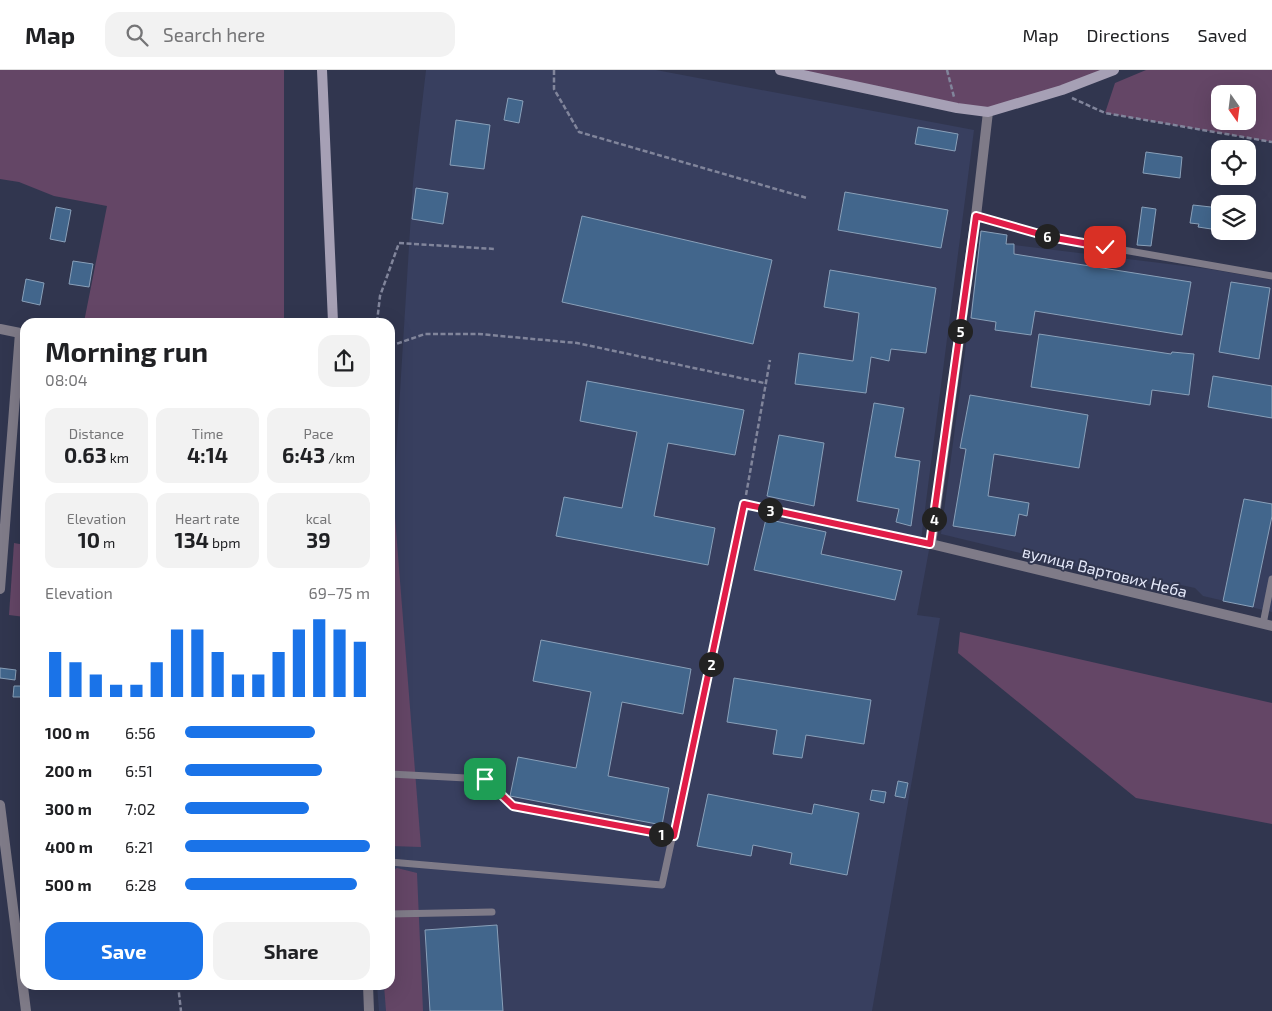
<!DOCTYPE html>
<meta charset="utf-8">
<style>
:root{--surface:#fff;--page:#f2f2f2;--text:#202124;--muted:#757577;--line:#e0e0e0;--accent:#1a73e8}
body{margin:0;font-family:"Exo 2",sans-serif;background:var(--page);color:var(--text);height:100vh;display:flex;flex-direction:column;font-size:19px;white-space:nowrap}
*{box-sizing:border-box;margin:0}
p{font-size:16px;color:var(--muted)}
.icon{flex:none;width:28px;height:28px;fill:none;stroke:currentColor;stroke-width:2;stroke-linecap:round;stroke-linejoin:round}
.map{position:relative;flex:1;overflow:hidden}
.drawer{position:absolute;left:20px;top:248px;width:375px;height:672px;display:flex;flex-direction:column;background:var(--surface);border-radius:15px;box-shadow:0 5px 20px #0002}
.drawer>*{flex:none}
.needle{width:32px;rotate:166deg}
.controls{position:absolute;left:1211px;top:15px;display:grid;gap:10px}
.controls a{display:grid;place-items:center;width:45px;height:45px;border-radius:10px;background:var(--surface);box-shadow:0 5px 20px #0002;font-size:25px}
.pin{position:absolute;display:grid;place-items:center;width:42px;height:42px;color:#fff;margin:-21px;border-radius:10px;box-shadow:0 2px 8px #0006}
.km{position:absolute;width:25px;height:25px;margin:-12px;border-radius:50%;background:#222;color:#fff;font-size:14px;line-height:25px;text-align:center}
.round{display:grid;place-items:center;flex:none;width:52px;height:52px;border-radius:15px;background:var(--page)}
.head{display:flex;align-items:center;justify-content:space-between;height:85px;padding:0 25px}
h1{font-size:28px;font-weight:700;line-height:38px}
.figures{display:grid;grid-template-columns:repeat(3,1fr);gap:8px;height:85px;padding:5px 25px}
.figures div{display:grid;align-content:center;border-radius:12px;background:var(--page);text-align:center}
.figures b{font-size:21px;font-weight:700}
.figures small{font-size:14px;font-weight:400}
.figures p{font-size:14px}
.chart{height:140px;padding:10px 25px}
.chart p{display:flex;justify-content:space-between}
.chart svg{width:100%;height:90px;margin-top:5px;stroke:var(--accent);stroke-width:6}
.primary-button{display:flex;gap:10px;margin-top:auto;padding:10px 25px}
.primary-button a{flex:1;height:58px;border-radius:15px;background:var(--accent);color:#fff;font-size:20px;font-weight:700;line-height:58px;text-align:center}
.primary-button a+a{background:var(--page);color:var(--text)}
ul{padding:0 25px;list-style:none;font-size:16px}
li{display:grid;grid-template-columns:80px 60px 1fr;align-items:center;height:38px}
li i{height:12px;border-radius:6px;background:var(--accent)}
header{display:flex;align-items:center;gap:30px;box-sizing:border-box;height:70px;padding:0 25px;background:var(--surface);border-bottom:1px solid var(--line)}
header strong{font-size:24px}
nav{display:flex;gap:28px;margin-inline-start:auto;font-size:18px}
.search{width:350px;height:45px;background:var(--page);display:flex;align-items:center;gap:12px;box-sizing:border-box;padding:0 18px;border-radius:15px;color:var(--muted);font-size:19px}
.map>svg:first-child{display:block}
.built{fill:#383f5f}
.green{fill:#644666;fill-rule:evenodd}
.building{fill:#42668c;stroke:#89a0b9}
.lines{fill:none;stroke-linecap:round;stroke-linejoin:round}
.path{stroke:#81859b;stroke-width:2.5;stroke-dasharray:5 2.5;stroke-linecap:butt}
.lane{stroke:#7f7b88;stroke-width:7}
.street{stroke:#7f7b88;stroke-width:10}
.secondary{stroke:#a6a0b5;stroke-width:10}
.route-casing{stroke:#fff;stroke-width:10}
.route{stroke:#e11d48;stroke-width:6}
.labels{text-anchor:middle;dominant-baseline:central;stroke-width:4;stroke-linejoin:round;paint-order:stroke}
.street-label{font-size:16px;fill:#e5e9fa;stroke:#31364f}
</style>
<header>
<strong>Map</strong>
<div class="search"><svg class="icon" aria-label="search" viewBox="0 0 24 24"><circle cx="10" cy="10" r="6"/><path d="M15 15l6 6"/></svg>Search here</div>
<nav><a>Map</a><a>Directions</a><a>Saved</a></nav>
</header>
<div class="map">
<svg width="1272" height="941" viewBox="0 0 1272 941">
<rect width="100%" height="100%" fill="#31364f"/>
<!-- built -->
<g class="built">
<polygon points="426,0 656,0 974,60 920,478 929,480 917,545 940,548 872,941 379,941 377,915 390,915 390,483 413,112"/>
<polygon points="981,161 1007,165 1006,174 1209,199 1272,210 1272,542 1203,526 1195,518 1181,515 1167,518 941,464"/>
</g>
<!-- green -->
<g class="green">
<polygon points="0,0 284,0 284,252 84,252 107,136 54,126 19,112 0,109"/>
<polygon points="793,0 1113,0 988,42"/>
<path d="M1146,0H1272V72L1105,43L1115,13ZM1220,24H1248V51H1220Z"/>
<polygon points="390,384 421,777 390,776"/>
<polygon points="14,473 25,475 25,547 9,545"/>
<polygon points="960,562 1272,633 1272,754 1136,728 958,583"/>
<polygon points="397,798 417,803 423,941 386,941 384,915 390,915 390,802"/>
</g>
<!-- building -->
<g class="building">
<polygon points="508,28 523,31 519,53 504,50"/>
<polygon points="456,50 490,55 484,99 450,95"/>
<polygon points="918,57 958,64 955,81 915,74"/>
<polygon points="1146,82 1182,87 1180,108 1143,103"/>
<polygon points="416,118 448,123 443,154 412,149"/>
<polygon points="845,122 948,140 941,178 838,160"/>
<polygon points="1193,135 1220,138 1218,160 1198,157 1199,154 1190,153"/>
<polygon points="56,137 71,140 65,172 50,169"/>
<polygon points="1142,137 1156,139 1151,176 1137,175"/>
<polygon points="582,146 772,190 753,274 562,232"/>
<polygon points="981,161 1007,165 1006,174 1014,174 1014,184 1191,212 1182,265 1035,241 1031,265 995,260 996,252 971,248"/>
<polygon points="73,191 93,194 89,217 69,214"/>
<polygon points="830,200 936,218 926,283 891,279 889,291 871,287 866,323 795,314 799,283 853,291 859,243 824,237"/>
<polygon points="26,209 44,213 40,235 22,231"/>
<polygon points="1231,212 1270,218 1259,289 1219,282"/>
<polygon points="1039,264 1171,284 1172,282 1194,284 1189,325 1152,320 1150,335 1031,317"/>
<polygon points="1213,306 1272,316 1272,348 1208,337"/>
<polygon points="587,311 744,340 735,385 668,373 654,446 715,458 708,495 556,466 564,427 622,438 637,362 580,351"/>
<polygon points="970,325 1088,345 1079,398 994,384 988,426 1029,433 1027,446 1019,444 1015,466 953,456 966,379 960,378"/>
<polygon points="874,333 904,338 895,387 920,391 911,456 896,452 899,439 857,431"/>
<polygon points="779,365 824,373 814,436 767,426"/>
<polygon points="1244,429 1272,434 1272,446 1253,537 1223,531"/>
<polygon points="766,449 826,462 821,484 902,501 895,530 754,500"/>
<polygon points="541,570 691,599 683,644 622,632 608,706 669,718 662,755 510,726 518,687 576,698 591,622 533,611"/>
<polygon points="0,598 16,600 15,610 0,608"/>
<polygon points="734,608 871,630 864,674 806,665 802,688 773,684 777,660 727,652"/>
<polygon points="14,616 25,616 25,627 13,627"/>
<polygon points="898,711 908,713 905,728 895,726"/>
<polygon points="872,720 886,722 884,733 870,730"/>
<polygon points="708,724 812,744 814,734 859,743 847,805 790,794 792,783 753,775 751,786 697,776"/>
<polygon points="497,855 503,941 430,941 425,860"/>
</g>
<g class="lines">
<!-- path -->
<g class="path">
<polyline points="554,0 554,19 579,62 807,128"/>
<polyline points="947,0 954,27"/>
<polyline points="1072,28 1105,43 1272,72"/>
<polyline points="377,252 380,226 399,173 495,179"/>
<polyline points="390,276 425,264 479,264 577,273 764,313"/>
<polyline points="746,425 770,290"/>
<polyline points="178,915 181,941"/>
</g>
<!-- lane -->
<g class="lane">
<polyline points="976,146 1049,167 1272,206"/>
<polyline points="1263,554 1272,509"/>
<polyline points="390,704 485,709 513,736 674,766"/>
<polyline points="390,792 662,815 744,434 931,474"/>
<polyline points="390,844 492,842"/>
</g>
<!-- street -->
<g class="street">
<polyline points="988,42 976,146 931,474 1272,556"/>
<polyline points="0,259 25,264"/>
<polyline points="0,519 20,263"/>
<polyline points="0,735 26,941"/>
<polyline points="368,915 369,941"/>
</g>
<!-- secondary -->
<g class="secondary">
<polyline points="322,0 333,252"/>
<polyline points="780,0 957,38 988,42 1062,20 1114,0"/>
</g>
</g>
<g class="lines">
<defs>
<polyline id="route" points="485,709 513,736 674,766 744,434 930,474 976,146 1050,167 1105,177"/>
</defs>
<!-- route casing -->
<use href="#route" class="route-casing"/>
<!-- route -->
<use href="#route" class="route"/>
</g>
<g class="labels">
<!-- street labels -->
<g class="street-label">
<text transform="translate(1105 501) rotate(14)">вулиця Вартових Неба</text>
</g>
</g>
</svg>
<div class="controls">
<a><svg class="needle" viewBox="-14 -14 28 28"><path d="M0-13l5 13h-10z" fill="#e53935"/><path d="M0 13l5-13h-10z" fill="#757577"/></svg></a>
<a><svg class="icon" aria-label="locate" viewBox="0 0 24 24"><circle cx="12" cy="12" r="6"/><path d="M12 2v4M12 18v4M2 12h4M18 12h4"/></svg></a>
<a><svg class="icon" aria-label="layers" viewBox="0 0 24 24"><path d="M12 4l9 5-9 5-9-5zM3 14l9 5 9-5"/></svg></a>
</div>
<div class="pin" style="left:485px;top:709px;background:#1e9e55"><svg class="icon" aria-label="arrive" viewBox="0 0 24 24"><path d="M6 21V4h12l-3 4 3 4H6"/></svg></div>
<div class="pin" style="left:1105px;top:177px;background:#d93025"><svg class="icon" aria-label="check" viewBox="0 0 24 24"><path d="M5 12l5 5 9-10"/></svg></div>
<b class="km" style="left:661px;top:764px">1</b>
<b class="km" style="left:711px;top:594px">2</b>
<b class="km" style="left:770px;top:440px">3</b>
<b class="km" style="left:934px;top:449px">4</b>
<b class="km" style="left:960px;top:261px">5</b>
<b class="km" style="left:1047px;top:166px">6</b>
<section class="drawer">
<div class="head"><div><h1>Morning run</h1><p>08:04</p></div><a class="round"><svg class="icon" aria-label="share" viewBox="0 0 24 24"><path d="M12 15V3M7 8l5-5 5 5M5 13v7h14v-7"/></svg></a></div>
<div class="figures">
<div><p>Distance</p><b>0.63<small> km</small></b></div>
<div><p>Time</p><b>4:14</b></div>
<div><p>Pace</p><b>6:43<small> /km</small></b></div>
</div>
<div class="figures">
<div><p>Elevation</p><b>10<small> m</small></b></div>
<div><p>Heart rate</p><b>134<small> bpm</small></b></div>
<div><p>kcal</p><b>39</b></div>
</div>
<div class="chart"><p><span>Elevation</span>69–75 m</p>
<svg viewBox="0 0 160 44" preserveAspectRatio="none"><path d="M5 44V22M15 44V27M25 44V33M35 44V38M45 44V38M55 44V27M65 44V11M75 44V11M85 44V22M95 44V33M105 44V33M115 44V22M125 44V11M135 44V6M145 44V11M155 44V17"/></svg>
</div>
<ul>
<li><b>100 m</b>6:56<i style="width:70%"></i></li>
<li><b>200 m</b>6:51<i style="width:74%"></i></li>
<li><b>300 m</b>7:02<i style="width:67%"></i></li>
<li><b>400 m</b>6:21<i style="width:100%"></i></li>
<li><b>500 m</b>6:28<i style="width:93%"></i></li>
</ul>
<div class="primary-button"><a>Save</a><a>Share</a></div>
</section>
</div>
